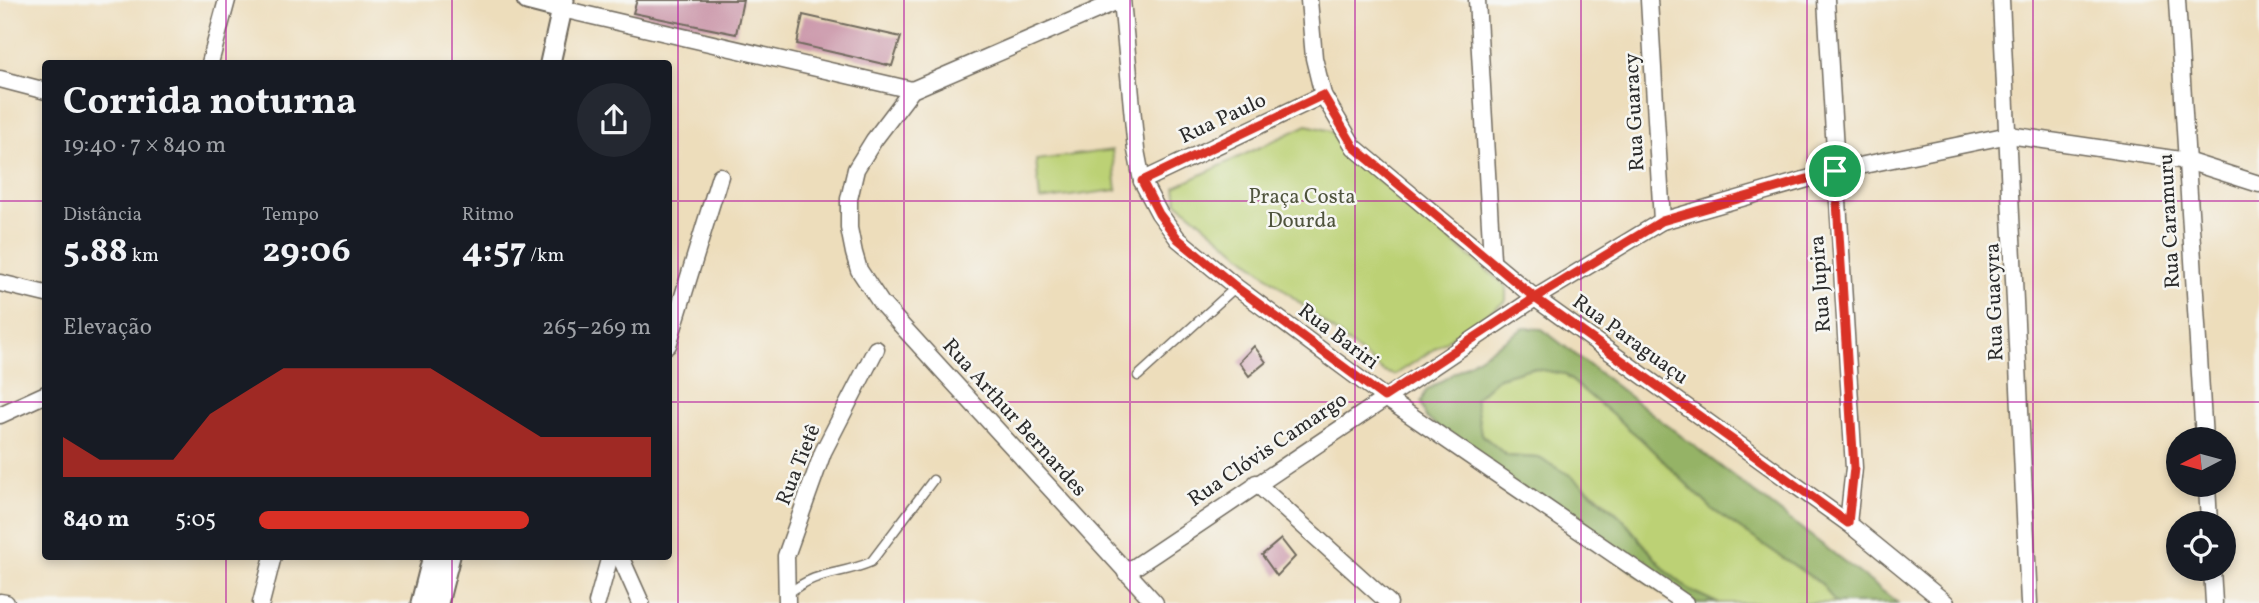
<!DOCTYPE html>
<html lang="pt">
<meta charset="utf-8">
<style>
:root{--surface:#171b24;--page:#242831;--text:#f1f3f6;--muted:#9ea1a6;--accent:#d93025}
body{margin:0;font-family:Vollkorn,serif;background:var(--page);color:var(--text);height:100vh;display:flex;flex-direction:column;font-size:26px;white-space:nowrap}
*{box-sizing:border-box;margin:0}
p{font-size:23px;color:var(--muted)}
.icon{flex:none;width:38px;height:38px;fill:none;stroke:currentColor;stroke-width:2;stroke-linecap:round;stroke-linejoin:round}
.map{position:relative;flex:1;overflow:hidden}
.drawer{position:absolute;left:42px;top:60px;width:630px;height:500px;display:flex;flex-direction:column;background:var(--surface);border-radius:7px;box-shadow:0 4px 10px #0003}
.drawer>*{flex:none}
.needle{width:46px;rotate:264deg}
.controls{position:absolute;left:2166px;top:427px;display:grid;gap:14px}
.controls a{display:grid;place-items:center;width:70px;height:70px;border-radius:50%;background:var(--surface);box-shadow:0 4px 10px #0003;font-size:35px}
.pin{position:absolute;display:grid;place-items:center;width:60px;height:60px;color:#fff;margin:-30px;border:4px solid #fff;border-radius:50%;box-shadow:0 2px 7px #0007}
.round{display:grid;place-items:center;flex:none;width:74px;height:74px;border-radius:37px;background:var(--page)}
.overview{display:flex;align-items:center;justify-content:space-between;height:119px;padding:0 21px}
h1{font-size:38px;font-weight:700;line-height:52px}
.metrics{display:grid;grid-template-columns:repeat(3,1fr);gap:10px;height:119px;padding:7px 21px}
.metrics div{display:grid;align-content:center}
.metrics b{font-size:35px;font-weight:700}
.metrics small{font-size:19px;font-weight:400}
.metrics p{font-size:19px}
.chart{height:196px;padding:14px 21px}
.chart p{display:flex;justify-content:space-between}
.chart svg{width:100%;height:126px;margin-top:7px;fill:var(--accent);opacity:.7}
ul{padding:0 21px;list-style:none;font-size:23px}
li{display:grid;grid-template-columns:112px 84px 1fr;align-items:center;height:52px}
li i{height:18px;border-radius:9px;background:var(--accent)}
.map>svg:first-child{display:block}
.green{fill:#bcd174;stroke:#747e50;stroke-width:2}
.forest{fill:#95b366;stroke:#606f48;stroke-width:2}
.building{fill:#cc9aac}
.lines{fill:none;stroke-linecap:round;stroke-linejoin:round}
.service-casing{stroke:#6f695d;stroke-width:11}
.minor-casing{stroke:#6f695d;stroke-width:19}
.tertiary-casing{stroke:#6f695d;stroke-width:23}
.service{stroke:#fff;stroke-width:8}
.minor{stroke:#fff;stroke-width:16}
.tertiary{stroke:#fff;stroke-width:19}
.route-casing{stroke:#fff;stroke-width:14}
.route{stroke:#d93025;stroke-width:9}
.grid{fill:none;stroke:#b5179e;stroke-width:2;stroke-opacity:0.55}
.labels{text-anchor:middle;dominant-baseline:central;stroke-width:5;stroke-linejoin:round;paint-order:stroke}
.street-label{font-size:21px;fill:#2b2b2b;stroke:#f6f6f2}
.park-label{font-size:21px;fill:#4f543d;stroke:#f6f6f2}
</style>
<div class="map">
<svg width="2259" height="603" viewBox="0 0 2259 603">
<rect width="100%" height="100%" fill="#f6f6f2"/>
<filter id="ink" filterUnits="userSpaceOnUse"><feTurbulence type="fractalNoise" baseFrequency=".0143" numOctaves="2"/><feDisplacementMap in="SourceGraphic" scale="14" xChannelSelector="R" yChannelSelector="G"/><feConvolveMatrix kernelMatrix="1 2 1 2 8 2 1 2 1" color-interpolation-filters="sRGB"/></filter>
<filter id="wash" filterUnits="userSpaceOnUse"><feTurbulence type="fractalNoise" baseFrequency=".00686" numOctaves="4" result="noise"/><feDisplacementMap in="SourceGraphic" scale="28" xChannelSelector="R" yChannelSelector="G"/><feGaussianBlur stdDeviation="1.57" result="paint"/><feColorMatrix in="noise" values="0 0 0 0 0 0 0 0 0 0 0 0 0 0 0 0 0 1.4 0 .05"/><feComposite in="paint" operator="in"/></filter>
<g filter="url(#wash)">
<rect width="100%" height="100%" fill="#edddbb"/>
<!-- green -->
<g class="green">
<polygon points="1307,125 1331,131 1366,170 1506,286 1506,301 1395,375 1384,372 1177,202 1175,187"/>
<polygon points="1112,150 1117,190 1040,200 1036,160"/>
<polygon points="1531,368 1564,374 1641,439 1713,510 1823,585 1835,603 1717,603 1691,591 1665,570 1621,517 1596,494 1539,458 1507,456 1481,434 1475,399 1499,377"/>
</g>
<!-- forest -->
<polygon class="forest" points="1524,328 1542,329 1898,603 1835,603 1823,585 1713,510 1641,439 1564,374 1531,368 1499,377 1475,399 1481,434 1507,456 1539,458 1570,475 1621,517 1665,570 1691,591 1717,603 1675,603 1426,418 1421,402 1426,391"/>
<g id="blocks">
<!-- building -->
<g class="building">
<polygon points="637,0 743,0 736,34 633,13"/>
<polygon points="803,15 901,37 892,66 797,44"/>
<polygon points="1254,346 1266,362 1249,376 1239,362"/>
<polygon points="1281,539 1295,557 1277,576 1262,555"/>
</g>
</g>
</g>
<g filter="url(#ink)">
<use href="#blocks" fill-opacity="0" stroke="#6f695d" stroke-width="2"/>
<g class="lines">
<defs>
<g id="service">
<polyline points="1138,376 1236,287"/>
<path d="M788,594C818,569 839,576 871,562L933,480"/>
</g>
<g id="minor">
<polyline points="1120,0 912,90 874,140 856,169 849,199 849,228 854,253 859,270 881,303 1155,603"/>
<polyline points="1122,0 1136,150 1142,181 1159,213 1178,239 1236,287 1384,397 1685,603"/>
<polyline points="1309,0 1314,58 1323,95 1354,147 1535,298 1848,523 1946,603"/>
<polyline points="1477,0 1492,259"/>
<polyline points="1649,0 1662,221"/>
<polyline points="1826,0 1854,468 1848,523"/>
<polyline points="2001,0 2029,603"/>
<polyline points="2177,0 2204,439"/>
<polyline points="562,9 912,90"/>
<polyline points="210,63 227,0"/>
<polyline points="0,79 46,91"/>
<polyline points="1142,181 1323,95"/>
<polyline points="0,283 46,294"/>
<polyline points="668,345 720,176"/>
<polyline points="0,415 46,394"/>
<polyline points="1256,483 1389,603"/>
<polyline points="2207,485 2209,523"/>
<polyline points="620,556 641,603"/>
<polyline points="2212,569 2214,603"/>
<polyline points="1126,573 1535,298 1662,221 1835,171 2009,135 2187,161 2259,184"/>
<polyline points="0,602 6,603"/>
<polyline points="261,603 273,556"/>
<polyline points="597,603 610,556"/>
<polyline points="787,603 786,556 823,452 876,349"/>
</g>
<g id="tertiary">
<polyline points="527,0 562,9"/>
<polyline points="550,63 564,0"/>
<polyline points="421,603 433,556"/>
<polyline points="438,603 450,556"/>
</g>
</defs>
<!-- service casing -->
<use href="#service" class="service-casing"/>
<!-- minor casing -->
<use href="#minor" class="minor-casing"/>
<!-- tertiary casing -->
<use href="#tertiary" class="tertiary-casing"/>
<!-- service -->
<use href="#service" class="service"/>
<!-- minor -->
<use href="#minor" class="minor"/>
<!-- tertiary -->
<use href="#tertiary" class="tertiary"/>
</g>
</g>
<g class="lines" filter="url(#ink)">
<defs>
<polyline id="route" points="1835,171 1662,221 1535,298 1384,397 1236,287 1178,239 1159,214 1142,181 1323,95 1354,147 1535,298 1848,523 1854,468 1835,171"/>
</defs>
<!-- route casing -->
<use href="#route" class="route-casing"/>
<!-- route -->
<use href="#route" class="route"/>
</g>
<!-- grid -->
<path class="grid" d="M226,0V63M452,0V63M678,0V603M904,0V603M1130,0V603M1355,0V603M1581,0V603M1807,0V603M2033,0V603M0,201H46M668,201H2259M0,402H46M668,402H2259M226,556V603M452,556V603"/>
<g class="labels">
<!-- street labels -->
<g class="street-label">
<text transform="translate(1635 112) rotate(-93)">Rua Guaracy</text>
<text transform="translate(1223 119) rotate(-25)">Rua Paulo</text>
<text transform="translate(2170 221) rotate(-93)">Rua Caramuru</text>
<text transform="translate(1821 284) rotate(-94)">Rua Jupira</text>
<text transform="translate(1995 302) rotate(-92)">Rua Guacyra</text>
<text transform="translate(1338 337) rotate(37)">Rua Bariri</text>
<text transform="translate(1630 340) rotate(36)">Rua Paraguaçu</text>
<text transform="translate(1014 418) rotate(48)">Rua Arthur Bernardes</text>
<text transform="translate(1268 450) rotate(-34)">Rua Clóvis Camargo</text>
<text transform="translate(799 465) rotate(-68)">Rua Tietê</text>
</g>
<!-- park labels -->
<g class="park-label">
<text x="1302" y="197">Praça Costa<tspan x="1302" dy="24">Dourda</tspan></text>
</g>
</g>
</svg>
<div class="controls">
<a><svg class="needle" viewBox="-14 -14 28 28"><path d="M0-13l5 13h-10z" fill="#e53935"/><path d="M0 13l5-13h-10z" fill="#9ea1a6"/></svg></a>
<a><svg class="icon" aria-label="locate" viewBox="0 0 24 24"><circle cx="12" cy="12" r="6"/><path d="M12 2v4M12 18v4M2 12h4M18 12h4"/></svg></a>
</div>
<div class="pin" style="left:1835px;top:171px;background:#1e9e55"><svg class="icon" aria-label="arrive" viewBox="0 0 24 24"><path d="M6 21V4h12l-3 4 3 4H6"/></svg></div>
<section class="drawer">
<div class="overview"><div><h1>Corrida noturna</h1><p>19:40 · 7 × 840 m</p></div><a class="round"><svg class="icon" aria-label="share" viewBox="0 0 24 24"><path d="M12 15V3M7 8l5-5 5 5M5 13v7h14v-7"/></svg></a></div>
<div class="metrics">
<div><p>Distância</p><b>5.88<small> km</small></b></div>
<div><p>Tempo</p><b>29:06</b></div>
<div><p>Ritmo</p><b>4:57<small> /km</small></b></div>
</div>
<div class="chart"><p><span>Elevação</span>265–269 m</p>
<svg viewBox="0 0 160 44" preserveAspectRatio="none"><path d="M0 44V30L10 38L20 38L30 38L40 22L50 14L60 6L70 6L80 6L90 6L100 6L110 14L120 22L130 30L140 30L150 30L160 30V44z"/></svg>
</div>
<ul>
<li><b>840 m</b>5:05<i style="width:69%"></i></li>
</ul>
</section>
</div>
